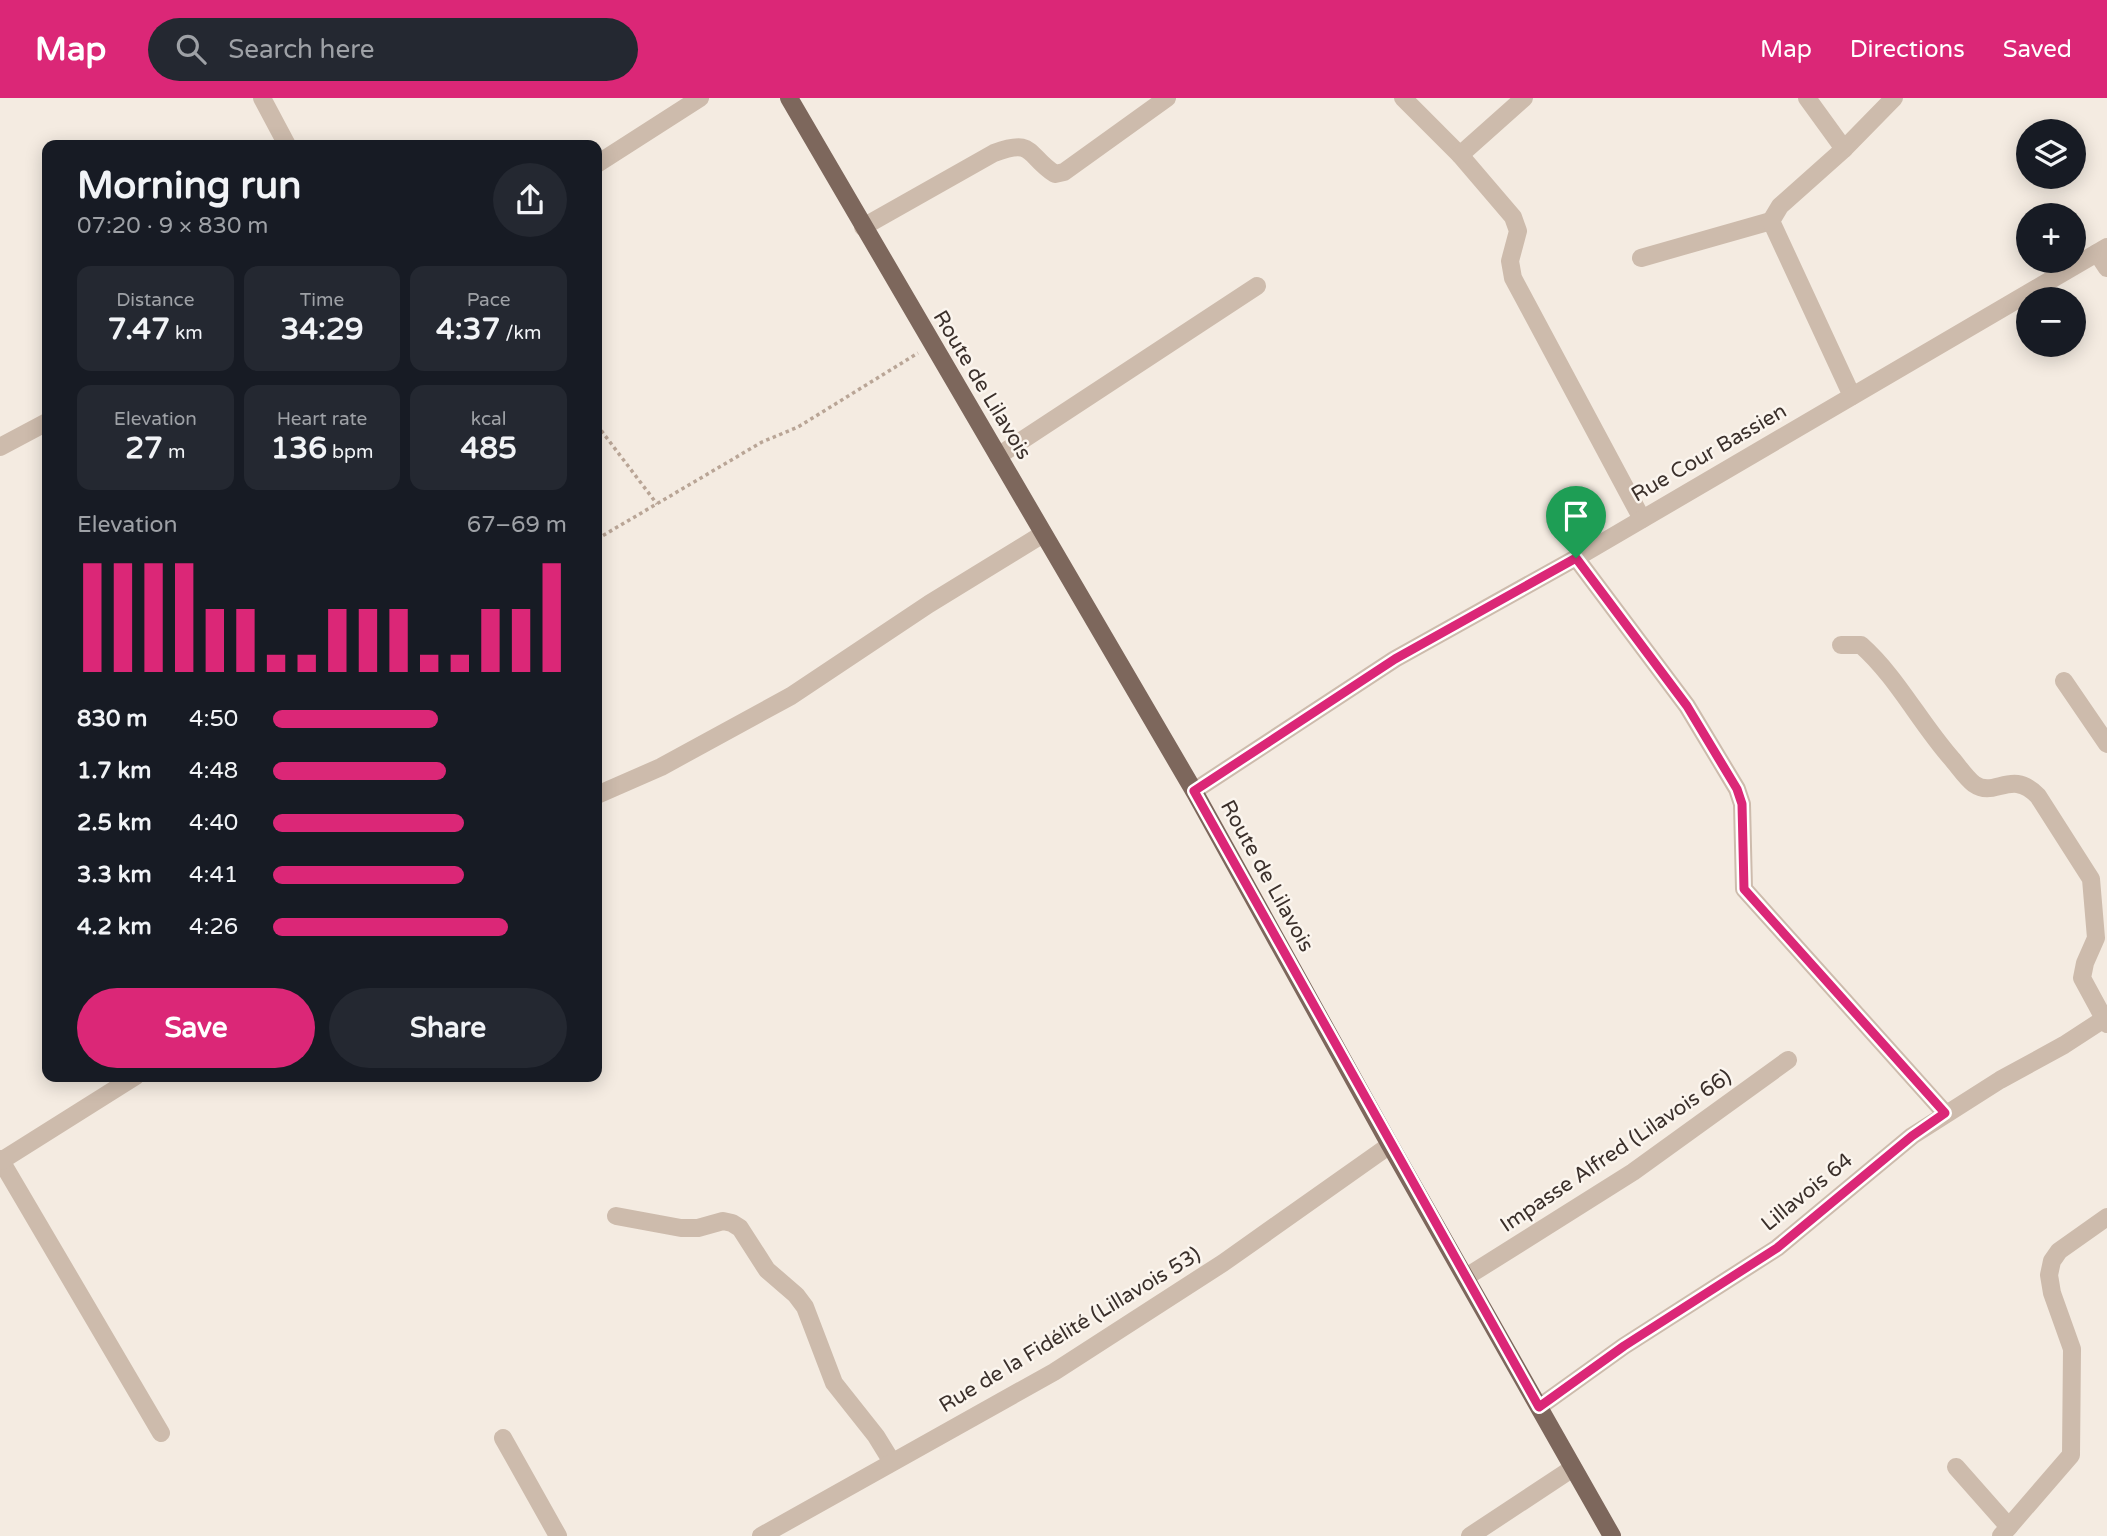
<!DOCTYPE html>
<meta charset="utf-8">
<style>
:root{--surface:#171b24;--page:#242831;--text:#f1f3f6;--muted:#9ea1a6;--accent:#db2777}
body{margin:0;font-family:"Varela Round",sans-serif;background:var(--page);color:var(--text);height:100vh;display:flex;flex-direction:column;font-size:26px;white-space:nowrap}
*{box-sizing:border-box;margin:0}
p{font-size:23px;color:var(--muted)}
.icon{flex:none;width:38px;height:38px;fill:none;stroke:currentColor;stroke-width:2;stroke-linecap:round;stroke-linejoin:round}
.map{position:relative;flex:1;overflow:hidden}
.sheet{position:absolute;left:42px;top:42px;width:560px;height:942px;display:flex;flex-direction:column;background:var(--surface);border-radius:14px;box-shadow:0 4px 18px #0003}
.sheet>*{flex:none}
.controls{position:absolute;left:2016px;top:21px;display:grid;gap:14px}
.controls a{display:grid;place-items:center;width:70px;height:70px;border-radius:50%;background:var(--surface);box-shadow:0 4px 18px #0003;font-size:35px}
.pin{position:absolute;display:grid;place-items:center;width:60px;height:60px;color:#fff;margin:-72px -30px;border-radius:50% 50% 50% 0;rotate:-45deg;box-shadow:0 0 7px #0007}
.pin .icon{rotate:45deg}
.round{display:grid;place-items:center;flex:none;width:74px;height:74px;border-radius:37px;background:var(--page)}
.summary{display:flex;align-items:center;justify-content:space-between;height:119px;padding:0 35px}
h1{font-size:38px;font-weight:700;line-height:52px}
.stats{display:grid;grid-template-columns:repeat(3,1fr);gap:10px;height:119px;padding:7px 35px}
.stats div{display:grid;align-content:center;border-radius:14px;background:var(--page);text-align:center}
.stats b{font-size:30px;font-weight:700}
.stats small{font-size:19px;font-weight:400}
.stats p{font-size:19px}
.chart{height:196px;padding:14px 35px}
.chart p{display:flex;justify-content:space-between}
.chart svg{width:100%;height:126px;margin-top:7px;stroke:var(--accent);stroke-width:6}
.cta{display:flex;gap:14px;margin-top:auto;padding:14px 35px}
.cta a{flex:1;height:80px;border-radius:42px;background:var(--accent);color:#fff;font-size:28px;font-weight:700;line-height:80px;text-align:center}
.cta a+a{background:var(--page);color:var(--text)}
ul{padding:0 35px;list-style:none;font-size:23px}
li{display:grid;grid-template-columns:112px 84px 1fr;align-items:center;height:52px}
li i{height:18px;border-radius:9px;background:var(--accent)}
header{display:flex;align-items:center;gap:42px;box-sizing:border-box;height:98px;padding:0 35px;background:var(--accent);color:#fff}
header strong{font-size:33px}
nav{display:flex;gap:38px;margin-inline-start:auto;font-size:24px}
.search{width:490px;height:63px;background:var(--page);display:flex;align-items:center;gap:18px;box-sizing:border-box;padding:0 24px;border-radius:38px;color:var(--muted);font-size:26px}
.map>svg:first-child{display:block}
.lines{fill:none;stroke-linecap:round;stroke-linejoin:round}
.path{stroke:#b9a596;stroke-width:3.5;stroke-dasharray:3.5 3.5;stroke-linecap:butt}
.minor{stroke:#cdbbac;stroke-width:18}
.major{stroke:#7d675c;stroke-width:18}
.route-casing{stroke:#fff;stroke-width:14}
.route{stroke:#db2777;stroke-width:9}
.labels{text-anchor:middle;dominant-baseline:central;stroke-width:5;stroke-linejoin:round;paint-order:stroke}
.street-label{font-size:21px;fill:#3b302b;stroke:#fbf5ee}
</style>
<header>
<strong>Map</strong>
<div class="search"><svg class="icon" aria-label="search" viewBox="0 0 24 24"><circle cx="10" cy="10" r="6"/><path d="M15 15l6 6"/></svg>Search here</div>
<nav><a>Map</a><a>Directions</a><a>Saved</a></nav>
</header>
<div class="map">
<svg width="2107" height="1438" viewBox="0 0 2107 1438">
<rect width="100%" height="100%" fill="#f4ebe1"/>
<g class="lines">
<!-- path -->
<g class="path">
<polyline points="597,327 657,406"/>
<polyline points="597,441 762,344 798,329 918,255"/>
</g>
<!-- minor -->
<g class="minor">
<polyline points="262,0 287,47"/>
<polyline points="1403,0 1460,57 1513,119 1518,133 1510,163 1513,180 1642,421"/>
<polyline points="1807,0 1844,51"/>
<polyline points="1460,57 1524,0"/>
<polyline points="597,66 700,0"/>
<path d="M863,129L994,55C1035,40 1026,57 1055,76L1064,74L1167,0"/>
<polyline points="2097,155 2107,170"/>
<polyline points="1641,160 1771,123"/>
<polyline points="1852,298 1771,123 1780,108 1844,51 1894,0"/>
<polyline points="0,349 47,324"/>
<polyline points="998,358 1257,188"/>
<polyline points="1576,460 1687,608 1737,691 1742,706 1744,791 1945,1015"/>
<path d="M1841,547H1861C1897,579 1920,625 1952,661C1959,669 1966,680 1974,686C1995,701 2011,670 2038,698L2091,781L2096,840L2085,865L2082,880L2107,926"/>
<polyline points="2064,583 2107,646"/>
<polyline points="1194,693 1395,561 1576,460 2107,149"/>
<polyline points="597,697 661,669 791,598 929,506 1043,436"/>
<polyline points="0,1061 161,1335"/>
<polyline points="1,1063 136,978"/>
<polyline points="616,1118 681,1130 698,1130 723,1123 732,1125 740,1130 767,1172 796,1197 805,1209 834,1285 876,1338 892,1364"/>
<polyline points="1466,1179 1633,1074 1788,962"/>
<polyline points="1539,1309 1624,1248 1777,1150 1912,1038 2000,982 2064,947 2107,919"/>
<polyline points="503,1340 558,1438"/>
<polyline points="1956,1369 2009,1429"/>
<polyline points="761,1438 1054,1274 1223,1165 1390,1047"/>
<polyline points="1470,1438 1573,1370"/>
<polyline points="2001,1438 2071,1357 2072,1251 2052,1195 2049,1177 2052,1163 2059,1153 2107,1119"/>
</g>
<!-- major -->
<polyline class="major" points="789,0 1194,693 1390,1047 1612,1438"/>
</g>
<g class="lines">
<defs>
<polygon id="route" points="1576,460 1687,608 1737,691 1742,706 1744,791 1945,1015 1912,1038 1777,1150 1624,1248 1539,1309 1194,693 1395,561"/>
</defs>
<!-- route casing -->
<use href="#route" class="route-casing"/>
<!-- route -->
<use href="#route" class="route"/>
</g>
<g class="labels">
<!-- street labels -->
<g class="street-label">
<text transform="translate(982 287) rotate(59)">Route de Lilavois</text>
<text transform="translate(1709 355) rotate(-30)">Rue Cour Bassien</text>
<text transform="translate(1267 778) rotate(61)">Route de Lilavois</text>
<text transform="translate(1616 1053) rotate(-34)">Impasse Alfred (Lilavois 66)</text>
<text transform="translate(1807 1094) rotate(-39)">Lillavois 64</text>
<text transform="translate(1070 1232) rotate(-31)">Rue de la Fidélité (Lillavois 53)</text>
</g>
</g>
</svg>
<div class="controls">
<a><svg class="icon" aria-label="layers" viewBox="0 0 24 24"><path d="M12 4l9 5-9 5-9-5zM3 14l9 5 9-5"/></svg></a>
<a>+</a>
<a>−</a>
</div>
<div class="pin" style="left:1576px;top:460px;background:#1e9e55"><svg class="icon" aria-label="arrive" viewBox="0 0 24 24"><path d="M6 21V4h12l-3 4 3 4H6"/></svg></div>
<section class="sheet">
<div class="summary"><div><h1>Morning run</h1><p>07:20 · 9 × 830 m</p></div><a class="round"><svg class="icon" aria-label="share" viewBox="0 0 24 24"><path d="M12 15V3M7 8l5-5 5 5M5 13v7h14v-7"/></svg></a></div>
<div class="stats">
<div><p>Distance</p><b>7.47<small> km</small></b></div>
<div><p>Time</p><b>34:29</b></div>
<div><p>Pace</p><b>4:37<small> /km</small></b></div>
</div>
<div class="stats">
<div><p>Elevation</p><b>27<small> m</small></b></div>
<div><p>Heart rate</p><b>136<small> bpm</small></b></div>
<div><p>kcal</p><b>485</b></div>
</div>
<div class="chart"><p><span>Elevation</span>67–69 m</p>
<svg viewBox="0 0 160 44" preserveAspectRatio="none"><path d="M5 44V6M15 44V6M25 44V6M35 44V6M45 44V22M55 44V22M65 44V38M75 44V38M85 44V22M95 44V22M105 44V22M115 44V38M125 44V38M135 44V22M145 44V22M155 44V6"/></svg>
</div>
<ul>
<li><b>830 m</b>4:50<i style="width:56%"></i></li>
<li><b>1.7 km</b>4:48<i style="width:59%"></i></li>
<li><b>2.5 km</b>4:40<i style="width:65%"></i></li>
<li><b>3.3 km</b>4:41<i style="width:65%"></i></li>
<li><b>4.2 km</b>4:26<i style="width:80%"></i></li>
</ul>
<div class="cta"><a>Save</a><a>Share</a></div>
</section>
</div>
